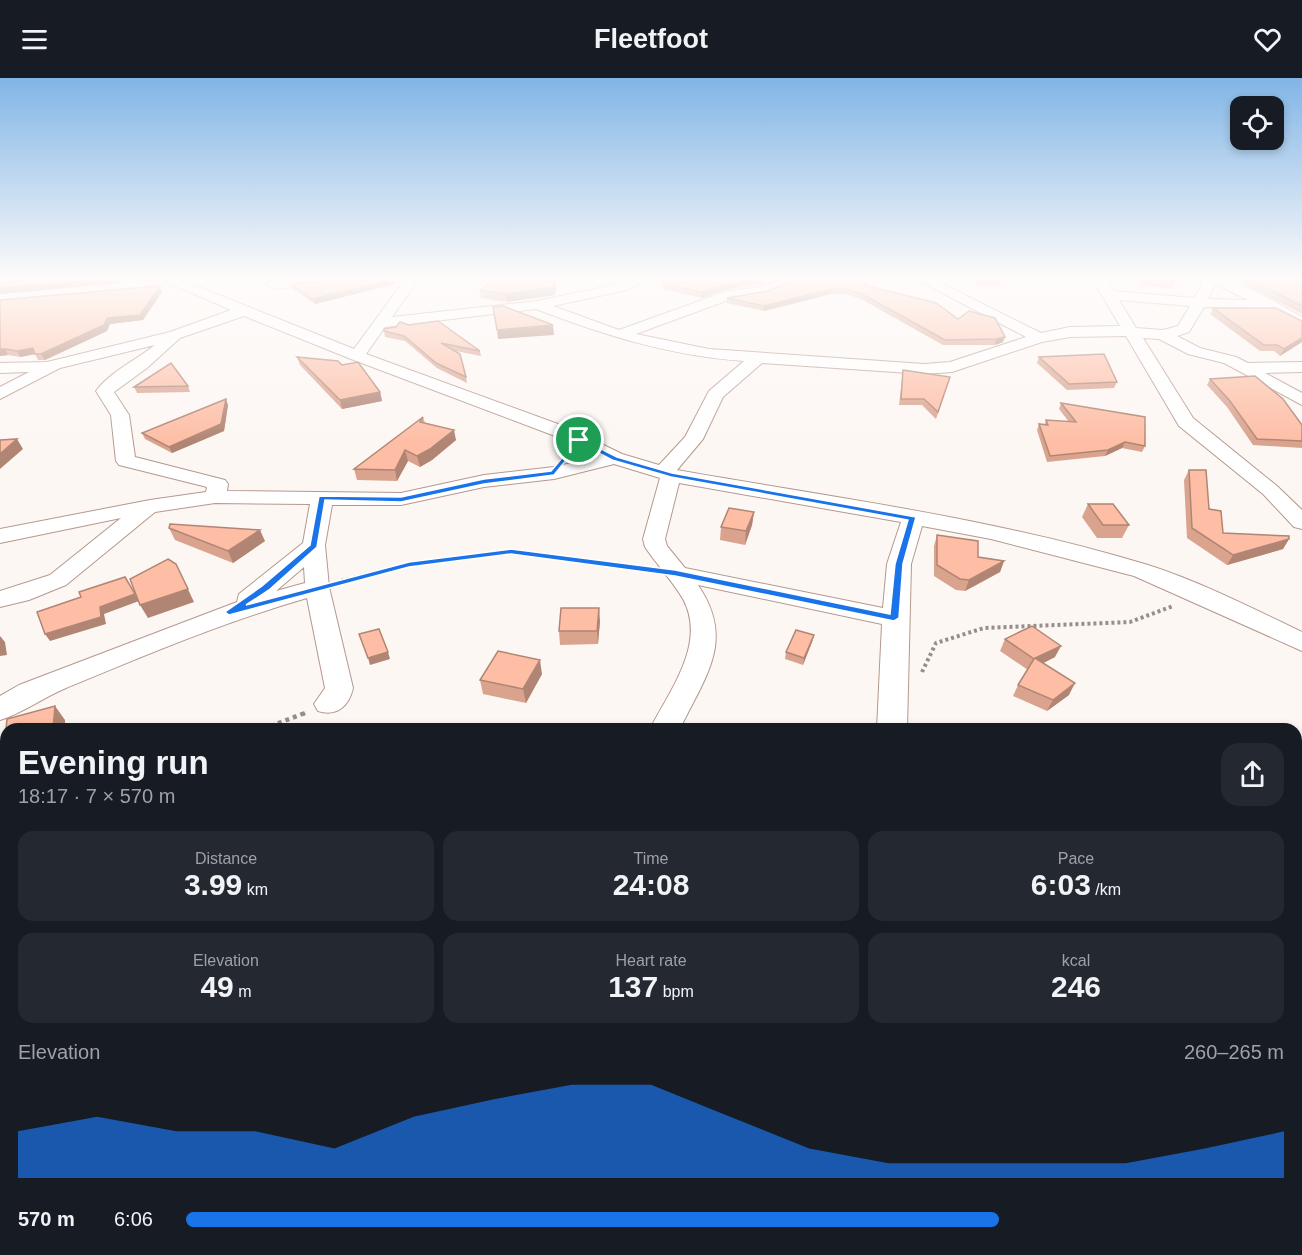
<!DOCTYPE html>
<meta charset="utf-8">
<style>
:root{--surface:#171b24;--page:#242831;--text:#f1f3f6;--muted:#9ea1a6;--accent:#1a73e8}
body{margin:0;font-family:Helvetica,sans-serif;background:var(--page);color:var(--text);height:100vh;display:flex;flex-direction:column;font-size:22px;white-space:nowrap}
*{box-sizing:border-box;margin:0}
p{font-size:20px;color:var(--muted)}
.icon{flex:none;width:33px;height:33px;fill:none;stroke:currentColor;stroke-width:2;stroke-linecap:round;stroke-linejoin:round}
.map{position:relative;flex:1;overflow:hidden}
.side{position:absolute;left:0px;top:645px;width:1302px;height:532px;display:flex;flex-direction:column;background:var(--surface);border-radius:18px 18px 0 0;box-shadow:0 3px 9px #0003}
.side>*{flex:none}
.buttons{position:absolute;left:1230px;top:18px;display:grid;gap:12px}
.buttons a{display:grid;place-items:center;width:54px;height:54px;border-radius:12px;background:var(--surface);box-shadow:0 3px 9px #0003;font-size:30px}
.pin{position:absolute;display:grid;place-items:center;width:51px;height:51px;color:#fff;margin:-26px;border:3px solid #fff;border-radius:50%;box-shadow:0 2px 6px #0007}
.round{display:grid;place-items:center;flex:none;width:63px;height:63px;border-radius:18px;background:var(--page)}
.head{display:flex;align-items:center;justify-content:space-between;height:102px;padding:0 18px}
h1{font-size:33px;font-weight:700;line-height:45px}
.figures{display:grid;grid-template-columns:repeat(3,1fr);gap:9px;height:102px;padding:6px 18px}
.figures div{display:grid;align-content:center;border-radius:15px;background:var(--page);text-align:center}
.figures b{font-size:30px;font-weight:700}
.figures small{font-size:16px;font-weight:400}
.figures p{font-size:16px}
.chart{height:168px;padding:12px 18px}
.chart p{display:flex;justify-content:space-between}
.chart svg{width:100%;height:108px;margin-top:6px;fill:var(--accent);opacity:.7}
ul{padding:0 18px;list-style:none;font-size:20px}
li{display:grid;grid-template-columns:96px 72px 1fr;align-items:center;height:45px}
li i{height:15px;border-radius:8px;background:var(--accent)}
header{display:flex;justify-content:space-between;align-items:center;height:78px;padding:0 18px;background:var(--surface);font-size:27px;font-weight:700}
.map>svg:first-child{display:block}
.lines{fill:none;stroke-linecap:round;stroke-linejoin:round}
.minor-casing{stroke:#b5988d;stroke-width:2}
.path-far1{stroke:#968e8b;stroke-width:4;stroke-dasharray:3 3;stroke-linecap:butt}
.path{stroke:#968e8b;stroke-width:4.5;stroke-dasharray:4 4;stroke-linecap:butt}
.minor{fill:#fff;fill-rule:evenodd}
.wall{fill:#daa38e}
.shaded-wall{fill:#b18574}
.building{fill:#fdbea5;stroke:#b18574;stroke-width:1.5}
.route{fill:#1a73e8;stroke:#fff;stroke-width:1.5;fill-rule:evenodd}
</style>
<header><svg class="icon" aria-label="menu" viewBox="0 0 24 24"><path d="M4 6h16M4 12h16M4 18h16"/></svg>Fleetfoot<svg class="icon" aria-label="heart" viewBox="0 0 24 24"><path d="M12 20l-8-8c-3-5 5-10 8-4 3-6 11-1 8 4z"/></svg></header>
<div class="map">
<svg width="1302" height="1177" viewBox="0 0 1302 1177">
<rect width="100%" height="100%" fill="#fdf7f4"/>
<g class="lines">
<defs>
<g id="minor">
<path d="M155,199H174L354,271L403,204H350L273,211L266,207L268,204L317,199H420L392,239L537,223L618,206L635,199H653L627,212L553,228L619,252L724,214L759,209L789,199H809L766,216L731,221L636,256L709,271L924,286L950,284L1026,259L912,199H929L1041,255L1070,249L1120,248L1091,199H1105L1113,213L1194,220L1201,208L1202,199C1239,199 1271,222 1302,239V249L1264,230L1204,229L1189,254L1177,258L1200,270L1236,279L1248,285L1302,284V294L1265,295L1302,315V327L1224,285L1188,276L1159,261L1143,260L1193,340L1277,408L1302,432V451L1294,449L1263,416L1179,348L1126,258L1070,259L1042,264L952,294L924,296L762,285L723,319L703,361L677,392C834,420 995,440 1148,487C1201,504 1252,530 1302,554V573L1134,498L991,461L922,448L911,486L907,651H877L882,546L698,507C736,563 705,598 680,651H650C670,612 707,565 683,521C672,502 657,487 645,469L643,461L660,400L614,386L554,401L484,409L401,427H332L325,467L329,509L353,610C349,628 337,639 318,633L314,626L325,610L307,520C224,544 146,577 66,610C44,619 21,636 0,642V618L19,607L237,524L239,516L303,465L310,426L215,425L155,434L66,507L29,522L0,529V513L50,497L121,440L0,465V451L150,422L206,414L207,409L119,387L116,383L111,337L96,313C110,294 136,282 155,267L60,290L0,321V309L29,294L0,295V285L47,284L170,254L231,232ZM1215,206L1248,222L1208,221ZM1119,222L1190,228L1178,248L1163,252L1136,250ZM536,231C604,257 670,278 744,283L709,313L685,359L659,387L622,376L569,350L366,276L385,249ZM244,238L351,281L555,358L597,379L554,389L484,397L401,415L227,413L228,406L225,402L135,379L129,337L114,314L147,290L180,260ZM679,405L901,444L887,486L883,530L685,490L667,468L665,461ZM304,489L305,505L276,513Z"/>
<polygon points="320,1172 368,1172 367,1177 319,1177"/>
<polygon points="689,1172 737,1172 735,1177 687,1177"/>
</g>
</defs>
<!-- minor casing -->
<use href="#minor" class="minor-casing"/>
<!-- path-far1 -->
<g class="path-far1">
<polyline points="341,503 409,487 511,474 647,492"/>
<polyline points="922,594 936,565 984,550 1130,544 1173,528"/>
<polyline points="303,636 305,635"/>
</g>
<!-- path -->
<g class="path">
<polyline points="263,651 305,635"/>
<polyline points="0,785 6,782"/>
</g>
<!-- minor -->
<use href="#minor" class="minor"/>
</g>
<!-- wall -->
<g class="wall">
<polygon points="664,199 763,200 763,205 724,212 702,220 663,211"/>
<polygon points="869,199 914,199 913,202"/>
<polygon points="972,199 1000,199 1001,203 999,208 977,207 976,200"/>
<polygon points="1143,199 1177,199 1171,211 1140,206"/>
<polygon points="1233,199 1302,199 1302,236 1243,205"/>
<polygon points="292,206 395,206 315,226 293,211"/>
<polygon points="864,207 958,241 1003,264 995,267 943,267 861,221 845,216 831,216 764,233 727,225 727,220 767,213"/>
<polygon points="160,208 162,214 143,242 110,246 107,253 45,282 38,282 35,276 20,279 8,277 0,278 0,222"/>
<polygon points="556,211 555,217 507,224 481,220 480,212"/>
<polygon points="1213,230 1302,243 1302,264 1280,278 1274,273 1260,273 1210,236"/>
<polygon points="396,249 480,273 481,278 456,273 466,299 467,305 437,290 405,263 385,259 384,253"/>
<polygon points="297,279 342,287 380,314 382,323 342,331 300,287"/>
<polygon points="1039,279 1117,304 1114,310 1067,312 1037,285"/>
<polygon points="903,292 948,305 936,341 922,327 899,327"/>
<polygon points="1210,301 1302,347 1302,370 1253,367 1227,329 1207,307"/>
<polygon points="188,308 190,314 137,315 134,309"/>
<polygon points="1061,325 1145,368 1142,374 1122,370 1105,378 1047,384 1037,352 1039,346 1045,346 1046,342 1069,344 1059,331"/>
<polygon points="228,327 224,353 172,375 145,361 142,355"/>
<polygon points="423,339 425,345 456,362 432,382 420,389 408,383 397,403 357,402 354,391"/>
<polygon points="1189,392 1223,455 1289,461 1283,471 1227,487 1187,460 1184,402"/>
<polygon points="1088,426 1129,447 1122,460 1097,460 1082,439"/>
<polygon points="754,434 752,447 745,467 720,462 721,449"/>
<polygon points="169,450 265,463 233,485 175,462"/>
<polygon points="937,457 978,479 1004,483 1000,494 965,513 956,512 934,498 934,468"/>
<polygon points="600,543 598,566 560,567 559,553"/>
<polygon points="814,557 812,564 803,587 785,581 786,574"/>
<polygon points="1005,561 1055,579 1043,585 1069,617 1047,633 1013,618 1018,607 1028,592 1000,573"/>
<polygon points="542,596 526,625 483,616 480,602"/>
<polygon points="1298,871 1302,873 1302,997 1296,985 1296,873"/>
<polygon points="1302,1105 1302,1128 1299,1125 1296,1109"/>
<polygon points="472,1172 518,1172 515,1177 479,1177"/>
</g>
<!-- shaded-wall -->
<g class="shaded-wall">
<polygon points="139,199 154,199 156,202 141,204"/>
<polygon points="773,199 782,199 773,202"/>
<polygon points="120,200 123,205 0,216 0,210"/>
<polygon points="763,200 763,205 724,212 702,220 702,214 724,207"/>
<polygon points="394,201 395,206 315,226 313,221"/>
<polygon points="555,203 556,211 555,217 507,224 506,216"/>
<polygon points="160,208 162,214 143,242 110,246 107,253 45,282 41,276 107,240"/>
<polygon points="832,211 831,216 764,233 764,228"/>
<polygon points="553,247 554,257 498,261 497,252"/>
<polygon points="1005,259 1003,264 995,267 996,261"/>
<polygon points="1302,260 1302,264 1280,278 1284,271"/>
<polygon points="33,270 36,276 20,279 17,273"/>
<polygon points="0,271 5,271 8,277 0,278"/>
<polygon points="380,314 382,323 342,331 340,322"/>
<polygon points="226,321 228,327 224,353 172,375 169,369"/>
<polygon points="454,352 456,362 432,382 420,389 417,378"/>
<polygon points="17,361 23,371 0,391 0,376"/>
<polygon points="1125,364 1122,370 1105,378 1108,372"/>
<polygon points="405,372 408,383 397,403 395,392"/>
<polygon points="754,434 752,447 745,467 746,453"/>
<polygon points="260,452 265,463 233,485 228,473"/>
<polygon points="1289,461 1283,471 1227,487 1233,477"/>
<polygon points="1004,483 1000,494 965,513 969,502"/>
<polygon points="176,486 194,524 148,540 140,527"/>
<polygon points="135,516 139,523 104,536 106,546 50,563 45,556 100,529"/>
<polygon points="599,530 600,543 598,566 597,553"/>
<polygon points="814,557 812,564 803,587 804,580"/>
<polygon points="0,558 5,564 7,577 0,578"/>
<polygon points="1061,568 1055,579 1030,592 1035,580"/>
<polygon points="388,574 390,581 370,587 368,580"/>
<polygon points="540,582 542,596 526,625 523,611"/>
<polygon points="1075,605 1069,617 1047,633 1053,622"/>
<polygon points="55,628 65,642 65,651 53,651"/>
<polygon points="510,1172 518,1172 515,1177 507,1177"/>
</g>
<!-- building -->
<g class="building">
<polygon points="0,199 113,199 120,200 0,210"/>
<polygon points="498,199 529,199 555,203 554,209 506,216 480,212"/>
<polygon points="664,199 759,199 763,200 724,207 702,214 663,206"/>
<polygon points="803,199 866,199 864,207 936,225 958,241 969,233 995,240 1005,259 996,261 945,262 862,216 846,211 832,211 764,228 727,220 767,213"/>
<polygon points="978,199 1000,199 1001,203 978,202"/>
<polygon points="1149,199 1176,199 1174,203"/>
<polygon points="1246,199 1302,199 1302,228"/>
<polygon points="349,201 394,201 313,221 292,206"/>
<polygon points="160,208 140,237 107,240 104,247 41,276 35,276 33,270 17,273 5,271 0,271 0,222"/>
<polygon points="503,228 553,247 497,252 493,229"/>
<polygon points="1213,230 1276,230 1302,243 1302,260 1284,271 1277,267 1264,267"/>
<polygon points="438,243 480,273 441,265 460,276 466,299 436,285 404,258 384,253 384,251 396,249 400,244 409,247"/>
<polygon points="1104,276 1117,304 1069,306 1039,279"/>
<polygon points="297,279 338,283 342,287 358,284 380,314 340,322"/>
<polygon points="171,285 188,308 134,309"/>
<polygon points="903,292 950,299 938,334 924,321 901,321"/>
<polygon points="1255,298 1283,321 1302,347 1302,363 1257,361 1230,323 1210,301"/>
<polygon points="226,321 221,346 169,369 142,355"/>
<polygon points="1061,325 1145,339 1145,368 1125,364 1108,372 1050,378 1039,346 1048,347 1046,342 1076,344"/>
<polygon points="423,339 420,344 454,352 430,371 417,378 405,372 395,392 354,391"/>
<polygon points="17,361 0,376 0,362"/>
<polygon points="1189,392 1206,392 1209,431 1221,433 1223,455 1289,458 1289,461 1233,477 1192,450"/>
<polygon points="1088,426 1113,426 1129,447 1103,447"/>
<polygon points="729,430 754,434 746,453 721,449"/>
<polygon points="170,446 260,452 228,473 169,450"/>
<polygon points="937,457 978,463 978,479 1004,483 969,502 960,501 937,487"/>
<polygon points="168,481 176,486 188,511 140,527 130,501"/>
<polygon points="125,499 135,516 100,529 101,539 45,556 37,534 81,519 79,514"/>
<polygon points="561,530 599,530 597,553 559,553"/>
<polygon points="1032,548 1061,568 1035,580 1075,605 1053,622 1018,607 1034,581 1005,561"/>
<polygon points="379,551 388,574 368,580 359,556"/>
<polygon points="796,552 814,557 804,580 786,574"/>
<polygon points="498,573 540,582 523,611 480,602"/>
<polygon points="55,628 53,651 6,651 7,641"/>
<polygon points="6,651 6,676 3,677"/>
<polygon points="1298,871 1302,873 1302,892"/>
<polygon points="1296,894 1302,896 1302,961 1296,949"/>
<polygon points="476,1172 510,1172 507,1177 484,1177"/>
</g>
<!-- sky -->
<linearGradient id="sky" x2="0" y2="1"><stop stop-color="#81b5e6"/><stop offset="0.55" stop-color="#fefbfa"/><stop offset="1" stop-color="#fefbfa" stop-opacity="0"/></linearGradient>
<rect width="1302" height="364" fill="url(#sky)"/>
<!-- route -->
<path class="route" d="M579,360L617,379L672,395L916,439L903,486L899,540L894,543L675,498L511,476L409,489L229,537L225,534L262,508L310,467L319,418L401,419L484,401L551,393ZM580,365L612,382L671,399L908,442L895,486L890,536L675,492L511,471L409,484L246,527L269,512L317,469L325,422L401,424L484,406L554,397Z"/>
</svg>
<div class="buttons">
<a><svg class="icon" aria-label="locate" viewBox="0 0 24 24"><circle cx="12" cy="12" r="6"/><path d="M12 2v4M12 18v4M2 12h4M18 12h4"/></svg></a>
</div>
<div class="pin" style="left:579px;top:362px;background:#1e9e55"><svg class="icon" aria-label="arrive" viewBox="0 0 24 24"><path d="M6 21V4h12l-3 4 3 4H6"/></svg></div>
<section class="side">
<div class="head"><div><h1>Evening run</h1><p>18:17 · 7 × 570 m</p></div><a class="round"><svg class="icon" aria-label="share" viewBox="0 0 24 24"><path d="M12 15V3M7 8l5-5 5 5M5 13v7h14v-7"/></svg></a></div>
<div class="figures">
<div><p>Distance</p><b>3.99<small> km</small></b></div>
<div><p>Time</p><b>24:08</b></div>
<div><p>Pace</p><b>6:03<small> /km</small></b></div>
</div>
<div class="figures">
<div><p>Elevation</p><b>49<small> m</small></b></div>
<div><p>Heart rate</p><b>137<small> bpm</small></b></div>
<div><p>kcal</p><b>246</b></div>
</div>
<div class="chart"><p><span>Elevation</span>260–265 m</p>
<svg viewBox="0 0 160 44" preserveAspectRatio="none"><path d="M0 44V25L10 19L20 25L30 25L40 32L50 19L60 12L70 6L80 6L90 19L100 32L110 38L120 38L130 38L140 38L150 32L160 25V44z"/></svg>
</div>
<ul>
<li><b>570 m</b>6:06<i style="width:74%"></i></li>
</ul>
</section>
</div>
